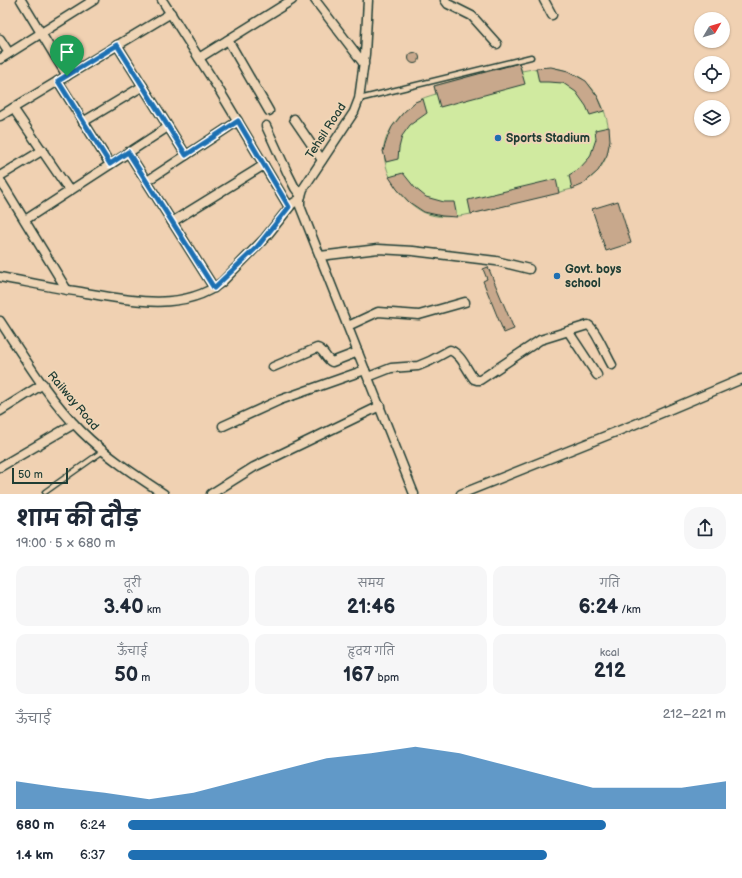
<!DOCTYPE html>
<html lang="hi">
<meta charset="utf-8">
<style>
:root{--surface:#fff;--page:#f6f6f7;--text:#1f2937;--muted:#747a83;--accent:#1f6fb2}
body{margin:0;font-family:"Balsamiq Sans","Playpen Sans Deva",sans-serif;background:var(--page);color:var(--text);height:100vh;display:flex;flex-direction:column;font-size:15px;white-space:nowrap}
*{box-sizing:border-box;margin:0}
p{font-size:13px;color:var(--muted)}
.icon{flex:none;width:22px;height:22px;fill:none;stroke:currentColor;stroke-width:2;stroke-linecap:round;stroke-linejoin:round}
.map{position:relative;height:494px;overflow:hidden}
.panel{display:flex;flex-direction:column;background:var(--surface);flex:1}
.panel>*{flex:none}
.needle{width:26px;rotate:52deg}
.fabs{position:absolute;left:694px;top:12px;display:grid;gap:8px}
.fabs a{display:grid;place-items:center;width:36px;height:36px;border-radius:50%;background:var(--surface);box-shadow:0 1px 3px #0004;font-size:20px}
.scale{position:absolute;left:12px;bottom:10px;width:56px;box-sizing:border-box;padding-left:4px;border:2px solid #1f3d34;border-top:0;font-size:11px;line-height:14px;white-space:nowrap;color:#1f3d34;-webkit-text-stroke:3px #efd5b6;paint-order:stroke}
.pin{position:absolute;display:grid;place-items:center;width:34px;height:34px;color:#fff;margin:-41px -17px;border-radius:50% 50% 50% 0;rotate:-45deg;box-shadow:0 0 4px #0007}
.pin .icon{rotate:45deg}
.round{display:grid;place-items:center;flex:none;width:42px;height:42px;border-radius:16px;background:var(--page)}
.overview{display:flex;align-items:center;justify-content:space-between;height:68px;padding:0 16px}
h1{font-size:22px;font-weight:700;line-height:30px}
.stats{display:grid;grid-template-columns:repeat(3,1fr);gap:6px;height:68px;padding:4px 16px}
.stats div{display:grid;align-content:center;border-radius:10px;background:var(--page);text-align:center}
.stats b{font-size:20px;font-weight:700}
.stats small{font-size:11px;font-weight:400}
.stats p{font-size:11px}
.chart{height:112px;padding:8px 16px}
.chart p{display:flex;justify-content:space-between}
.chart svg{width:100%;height:72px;margin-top:4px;fill:var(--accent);opacity:.7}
ul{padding:0 16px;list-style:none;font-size:13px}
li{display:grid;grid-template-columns:64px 48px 1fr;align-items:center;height:30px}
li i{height:10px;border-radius:5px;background:var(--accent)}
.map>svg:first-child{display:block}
.green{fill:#d0eaa0;stroke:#78946a}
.building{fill:#c8a88c;stroke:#1f3d34}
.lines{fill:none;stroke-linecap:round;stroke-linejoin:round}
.lane-casing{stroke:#1f3d34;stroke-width:7}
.street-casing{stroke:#1f3d34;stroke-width:11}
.lane{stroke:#efd5b6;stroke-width:4}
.street{stroke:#efd5b6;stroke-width:8}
.route-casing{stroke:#fff;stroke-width:8}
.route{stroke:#1f6fb2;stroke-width:5}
.poi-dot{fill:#1f6fb2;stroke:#efd5b6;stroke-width:1.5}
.labels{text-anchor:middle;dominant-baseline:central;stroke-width:4;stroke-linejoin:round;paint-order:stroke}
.street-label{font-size:12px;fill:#1f3d34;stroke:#efd5b6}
.poi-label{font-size:12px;font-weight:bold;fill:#1f3d34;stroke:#efd5b6;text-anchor:start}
</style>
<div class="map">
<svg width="742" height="494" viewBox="0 0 742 494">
<rect width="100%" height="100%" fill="#f0d1b2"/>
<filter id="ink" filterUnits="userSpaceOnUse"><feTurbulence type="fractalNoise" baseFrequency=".025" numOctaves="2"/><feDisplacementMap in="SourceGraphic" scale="8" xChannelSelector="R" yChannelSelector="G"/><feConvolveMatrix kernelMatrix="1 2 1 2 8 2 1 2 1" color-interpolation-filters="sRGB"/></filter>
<g filter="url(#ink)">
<!-- green -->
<path class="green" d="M519,63L522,71C537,68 554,65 569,72C574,74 581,77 585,81C603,96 614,131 607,154C603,170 587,183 572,189L471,214C456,217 437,219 423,212C401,200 385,177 384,152C382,136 402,110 416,102C422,98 429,96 436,94L434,86Z"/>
<!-- building -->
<g class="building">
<circle cx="414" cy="58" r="5.5"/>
<polygon points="519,63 525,84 440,107 434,86"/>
<polygon points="551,67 568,71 586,81 598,97 604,111 590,115 586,106 576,92 563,83 548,82 539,82 536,68"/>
<polygon points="423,99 427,113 410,125 402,136 399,148 398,159 386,162 383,151 388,136 392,127 403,113 415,102"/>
<polygon points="609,127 610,140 607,155 598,171 582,185 572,189 569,175 579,169 590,157 596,139 595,130"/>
<polygon points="403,173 415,188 426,197 444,202 454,202 457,217 442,216 424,212 409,202 397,189 389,177"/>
<polygon points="556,179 559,193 471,214 468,200"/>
<polygon points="618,201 631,243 606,251 592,209"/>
<polygon points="488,267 514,329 504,333 483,281 487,279 483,269"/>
</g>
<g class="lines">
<defs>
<g id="lane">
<polyline points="359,99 531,57"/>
<polyline points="45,492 103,451"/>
</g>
<g id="street">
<polyline points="21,0 67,76"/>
<polyline points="162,0 218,88 289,207"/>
<polyline points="315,0 364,64"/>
<polyline points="368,0 365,54 359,99 354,112 303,189 300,199 300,206 414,494"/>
<polyline points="445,0 448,4 472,16 497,44"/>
<polyline points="544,0 552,15"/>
<polyline points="0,39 9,53"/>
<polyline points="228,40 269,111"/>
<polyline points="117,45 186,155"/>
<polyline points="199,58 292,0"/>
<polyline points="0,59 94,0"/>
<polyline points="58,81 110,164"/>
<polyline points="13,108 69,190"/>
<polyline points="0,116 171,13"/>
<polyline points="294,119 322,160"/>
<polyline points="83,122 143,86"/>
<polyline points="266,126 288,174 295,188 301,196"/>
<polyline points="128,152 214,288"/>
<polyline points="0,176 43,150"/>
<polyline points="0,180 67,290"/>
<polyline points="147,181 238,121"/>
<polyline points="25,220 168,127"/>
<polyline points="172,222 264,165"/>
<polyline points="320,256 378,249 413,251 496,261 529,269"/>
<path d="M0,277C27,282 54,288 81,292C126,300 183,313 222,282L265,238L292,204L300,199"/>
<path d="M0,321C25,359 49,399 81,431C106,456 135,475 164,494"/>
<polyline points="348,326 378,312 419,315 465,302"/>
<polyline points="568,331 597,375"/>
<path d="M273,367L317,348C324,349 325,359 332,362L358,352"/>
<path d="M368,377L391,368L418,366L430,361L450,350C462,355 466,369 474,379L477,380H480L540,340L588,325C595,328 607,357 612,365"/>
<polyline points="0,411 43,384"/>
<polyline points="223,426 280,400 365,370"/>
<polyline points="0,467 74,424"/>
<polyline points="211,494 254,467 380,406"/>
<polyline points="461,494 633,425 742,379"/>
</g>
</defs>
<!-- lane casing -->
<use href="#lane" class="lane-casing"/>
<!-- street casing -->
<use href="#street" class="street-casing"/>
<!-- lane -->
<use href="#lane" class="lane"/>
<!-- street -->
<use href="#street" class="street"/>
</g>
</g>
<g class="lines" filter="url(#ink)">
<defs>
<polygon id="route" points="117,45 186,155 238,121 289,207 257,247 214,288 128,152 110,164 58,81"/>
</defs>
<!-- route casing -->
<use href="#route" class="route-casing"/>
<!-- route -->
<use href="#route" class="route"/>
</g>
<!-- markers -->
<g class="poi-dot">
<circle cx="498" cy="138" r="4"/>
<circle cx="557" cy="276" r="4"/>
</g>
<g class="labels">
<!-- street labels -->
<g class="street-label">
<text transform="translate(326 131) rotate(-57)">Tehsil Road</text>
<text transform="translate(73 401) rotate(50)">Railway Road</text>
</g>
<!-- poi labels -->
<g class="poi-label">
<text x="506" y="138">Sports Stadium</text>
<text x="565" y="269">Govt. boys<tspan x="565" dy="14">school</tspan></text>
</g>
</g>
</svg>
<div class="fabs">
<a><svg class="needle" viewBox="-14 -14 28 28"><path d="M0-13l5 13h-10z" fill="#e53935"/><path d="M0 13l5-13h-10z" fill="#747a83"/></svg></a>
<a><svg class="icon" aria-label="locate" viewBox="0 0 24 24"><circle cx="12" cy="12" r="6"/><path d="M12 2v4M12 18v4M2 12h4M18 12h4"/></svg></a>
<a><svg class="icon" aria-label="layers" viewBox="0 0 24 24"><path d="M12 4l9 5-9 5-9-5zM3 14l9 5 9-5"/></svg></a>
</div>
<div class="scale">50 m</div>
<div class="pin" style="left:67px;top:76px;background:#1e9e55"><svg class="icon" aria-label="arrive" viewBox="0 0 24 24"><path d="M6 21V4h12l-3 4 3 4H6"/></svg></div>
</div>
<section class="panel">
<div class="overview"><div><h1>शाम की दौड़</h1><p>19:00 · 5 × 680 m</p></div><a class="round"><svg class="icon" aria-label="share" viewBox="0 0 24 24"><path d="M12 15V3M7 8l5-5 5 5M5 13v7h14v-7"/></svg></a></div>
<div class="stats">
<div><p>दूरी</p><b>3.40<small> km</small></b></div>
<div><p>समय</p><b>21:46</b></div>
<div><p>गति</p><b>6:24<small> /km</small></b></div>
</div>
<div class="stats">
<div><p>ऊँचाई</p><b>50<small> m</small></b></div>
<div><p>हृदय गति</p><b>167<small> bpm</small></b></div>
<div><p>kcal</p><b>212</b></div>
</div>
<div class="chart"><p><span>ऊँचाई</span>212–221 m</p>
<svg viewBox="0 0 160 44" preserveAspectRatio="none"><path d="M0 44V27L10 31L20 34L30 38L40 34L50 27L60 20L70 13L80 10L90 6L100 10L110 17L120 24L130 31L140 31L150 31L160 27V44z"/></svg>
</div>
<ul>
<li><b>680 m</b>6:24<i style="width:80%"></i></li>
<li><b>1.4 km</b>6:37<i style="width:70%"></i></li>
</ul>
</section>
